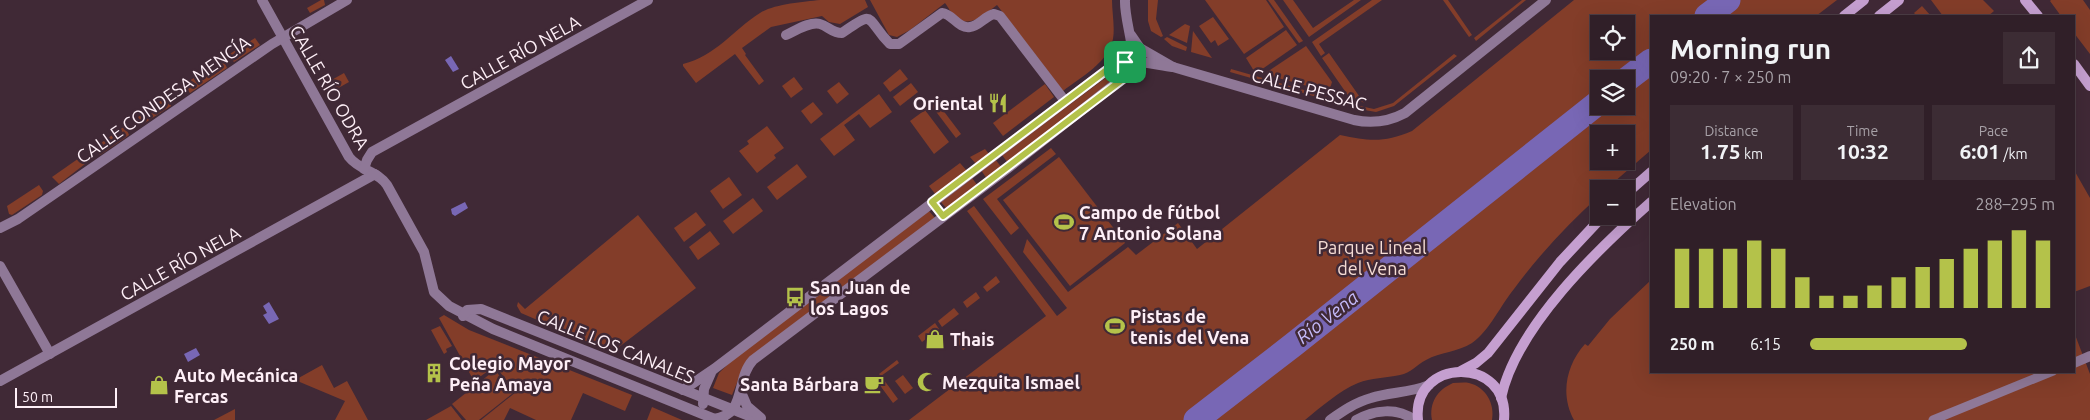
<!DOCTYPE html>
<meta charset="utf-8">
<style>
:root{--surface:#301f28;--page:#3c2c34;--text:#f1f3f6;--muted:#a8a2a8;--line:#4b3d45;--accent:#b4c24a}
body{margin:0;font-family:Ubuntu,sans-serif;background:var(--page);color:var(--text);height:100vh;display:flex;flex-direction:column;font-size:19px;white-space:nowrap}
*{box-sizing:border-box;margin:0}
p{font-size:16px;color:var(--muted)}
.icon{flex:none;width:28px;height:28px;fill:none;stroke:currentColor;stroke-width:2;stroke-linecap:round;stroke-linejoin:round}
.map{position:relative;flex:1;overflow:hidden}
.details{position:absolute;left:1650px;top:15px;width:425px;height:358px;display:flex;flex-direction:column;background:var(--surface);border-radius:0px;box-shadow:0 5px 20px #0002,0 0 0 1px var(--line)}
.details>*{flex:none}
.controls{position:absolute;left:1590px;top:15px;display:grid;gap:10px}
.controls a{display:grid;place-items:center;width:45px;height:45px;border-radius:0px;background:var(--surface);box-shadow:0 5px 20px #0002,0 0 0 1px var(--line);font-size:25px}
.scale{position:absolute;left:15px;bottom:12px;width:102px;box-sizing:border-box;padding-left:5px;border:2px solid #feeff7;border-top:0;font-size:14px;line-height:18px;white-space:nowrap;color:#feeff7;-webkit-text-stroke:4px #402936;paint-order:stroke}
.pin{position:absolute;display:grid;place-items:center;width:42px;height:42px;color:#fff;margin:-21px;border-radius:10px;box-shadow:0 2px 8px #0006}
.round{display:grid;place-items:center;flex:none;width:52px;height:52px;border-radius:0px;background:var(--page)}
.overview{display:flex;align-items:center;justify-content:space-between;height:85px;padding:0 20px}
h1{font-size:28px;font-weight:700;line-height:38px}
.metrics{display:grid;grid-template-columns:repeat(3,1fr);gap:8px;height:85px;padding:5px 20px}
.metrics div{display:grid;align-content:center;border-radius:0px;background:var(--page);text-align:center}
.metrics b{font-size:21px;font-weight:700}
.metrics small{font-size:14px;font-weight:400}
.metrics p{font-size:14px}
.chart{height:140px;padding:10px 20px}
.chart p{display:flex;justify-content:space-between}
.chart svg{width:100%;height:90px;margin-top:5px;stroke:var(--accent);stroke-width:6}
ul{padding:0 20px;list-style:none;font-size:16px}
li{display:grid;grid-template-columns:80px 60px 1fr;align-items:center;height:38px}
li i{height:12px;border-radius:6px;background:var(--accent)}
.map>svg:first-child{display:block}
.green{fill:#833d29;fill-rule:evenodd}
.water{fill:#7867b5}
.lines{fill:none;stroke-linecap:round;stroke-linejoin:round}
.river{stroke:#7867b5;stroke-width:25}
.pedestrian{stroke:#8f7897;stroke-width:9}
.minor{stroke:#8f7897;stroke-width:10}
.secondary{stroke:#c59fd0;stroke-width:10}
.route-casing{stroke:#fff;stroke-width:10}
.route{stroke:#b4c24a;stroke-width:6}
.labels{text-anchor:middle;dominant-baseline:central;stroke-width:5;stroke-linejoin:round;paint-order:stroke}
.street-label{font-size:18px;fill:#feeff7;stroke:#402936}
.poi-label{font-size:18px;font-weight:bold;fill:#feeff7;stroke:#402936;text-anchor:start}
.park-label{font-size:18px;fill:#f5dcd4;stroke:#402936}
.water-label{font-size:19px;font-style:italic;fill:#c4baf9;stroke:#402936}
</style>
<div class="map">
<svg width="2090" height="420" viewBox="0 0 2090 420">
<rect width="100%" height="100%" fill="#402936"/>
<!-- green -->
<g class="green">
<polygon points="321,0 324,0 325,5 310,13 307,8"/>
<path d="M820,0H865L868,7L840,24L829,22L822,16L771,27L742,48L746,54L745,55L764,81L759,85L735,54L696,83L683,66V64C716,56 733,30 760,13C774,4 803,2 820,0Z"/>
<path d="M870,0H1112C1112,12 1115,27 1113,39C1108,63 1081,77 1063,91L997,5C985,14 969,30 955,16C951,13 948,7 945,3L910,30L897,37L889,35Z"/>
<polygon points="1148,0 1158,0 1156,19 1163,36 1161,37 1151,31 1148,21"/>
<polygon points="1205,0 1266,0 1284,27 1244,54"/>
<polygon points="1268,0 1274,0 1303,41 1299,43"/>
<polygon points="1283,0 1293,0 1313,28 1354,0 1361,0 1309,37"/>
<polygon points="1372,0 1382,0 1319,44 1325,53 1321,56 1312,42"/>
<polygon points="1443,0 1448,0 1472,35 1469,37"/>
<polygon points="1522,0 1526,0 1476,41 1474,38"/>
<path d="M1574,0H1837L1816,16H1651V150L1606,189H1599V196C1568,224 1539,255 1514,289C1500,306 1490,330 1472,343C1458,352 1440,352 1426,360C1416,365 1411,373 1400,375C1386,378 1371,378 1358,383C1339,391 1321,407 1305,420H909L1046,316L967,211L974,206L1057,316L1067,308L1023,252L1027,239L1068,292L1128,247L1136,255L1178,223L1197,249L1340,135C1369,141 1384,143 1412,131ZM1599,24H1626V51H1599ZM1599,79H1626V106H1599ZM1599,134H1626V161H1599Z"/>
<polygon points="1931,0 1983,0 1994,11 1988,16 1943,16"/>
<polygon points="2051,0 2083,0 2090,10 2090,54 2074,33 2074,16 2061,16 2050,1"/>
<polygon points="1922,6 1931,16 1917,16 1914,13"/>
<polygon points="1213,17 1229,39 1218,46 1215,40 1211,43 1199,26"/>
<polygon points="1185,24 1190,26 1187,43 1169,35"/>
<polygon points="1286,30 1297,45 1258,72 1254,71 1246,58"/>
<polygon points="1193,31 1212,58 1191,52"/>
<polygon points="1167,37 1187,47 1186,51 1172,46 1164,39"/>
<polygon points="255,38 260,45 234,62 228,55"/>
<polygon points="1306,46 1332,82 1329,92 1267,75 1267,72"/>
<polygon points="1329,53 1364,103 1365,103 1349,97 1322,58"/>
<polygon points="1454,54 1457,56 1394,106 1376,112 1359,109 1360,106 1374,109 1393,103"/>
<polygon points="223,59 227,68 190,93 183,85"/>
<polygon points="1120,67 1123,68 1125,71 1008,163 1002,155"/>
<polygon points="900,69 908,79 890,92 883,83"/>
<polygon points="1231,69 1346,102 1348,106 1230,72"/>
<polygon points="344,73 349,82 326,95 321,86"/>
<polygon points="794,77 803,89 791,98 782,86"/>
<polygon points="839,82 849,94 837,104 827,91"/>
<polygon points="911,83 918,92 900,106 893,97"/>
<polygon points="1045,84 1054,97 1003,136 993,123"/>
<polygon points="879,94 892,112 870,128 859,114 844,125 855,140 834,156 820,139"/>
<polygon points="169,95 171,106 143,124 138,117"/>
<polygon points="936,101 961,134 956,138 931,105"/>
<polygon points="813,102 823,114 811,124 801,111"/>
<polygon points="925,110 949,142 934,154 910,121"/>
<polygon points="125,126 129,135 100,155 94,148"/>
<polygon points="767,126 784,148 774,155 776,158 757,173 739,151 749,144 747,141"/>
<polygon points="1051,148 1056,154 997,199 1019,228 1011,235 983,199"/>
<polygon points="985,149 989,154 976,164 970,157"/>
<polygon points="82,156 85,164 59,184 52,177"/>
<polygon points="1059,157 1125,243 1070,286 1003,200"/>
<polygon points="995,159 1002,168 987,179 981,170"/>
<polygon points="960,163 967,171 936,195 929,186"/>
<polygon points="797,164 807,177 777,200 767,187"/>
<polygon points="2074,170 2090,198 2090,286 2074,292"/>
<polygon points="729,177 742,195 723,209 710,191"/>
<polygon points="972,178 978,186 947,209 941,202"/>
<polygon points="39,185 43,191 42,195 12,215 9,214 7,206"/>
<polygon points="753,198 763,211 733,234 723,221"/>
<polygon points="929,211 935,218 745,363 732,395 713,388 719,373 732,360"/>
<polygon points="696,212 706,225 684,242 674,228"/>
<polygon points="638,215 696,288 619,347 605,349 521,313 517,306 518,302 525,309"/>
<polygon points="710,231 720,244 698,260 689,247"/>
<polygon points="996,276 1000,282 987,292 983,287"/>
<path d="M1651,280V371H2074V332L2090,374V420H1574C1560,395 1566,365 1585,344L1588,346L1610,319Z"/>
<polygon points="976,292 980,298 967,308 963,302"/>
<polygon points="954,308 959,314 942,327 938,321"/>
<polygon points="444,315 469,330 632,395 625,411 583,393 571,420 536,420 510,408 504,420 481,420 516,392 495,366 474,381 439,318"/>
<polygon points="935,323 939,329 922,342 918,336"/>
<polygon points="440,326 452,346 446,349 447,352 444,354 431,330"/>
<polygon points="961,331 971,344 963,350 953,337"/>
<polygon points="897,360 899,363 881,376 898,399 893,403 876,380 881,376 879,374"/>
<polygon points="322,365 334,388 347,381 368,420 335,420 345,401 295,380"/>
<polygon points="495,370 513,393 479,420 466,420 452,404"/>
<polygon points="903,375 913,388 905,394 895,381"/>
<path d="M1453,383C1458,383 1464,382 1469,383C1486,387 1495,404 1492,420H1432C1429,403 1437,390 1453,383Z"/>
<polygon points="451,406 462,420 426,420"/>
<polygon points="652,407 682,420 647,420"/>
<polygon points="235,409 235,420 214,420"/>
</g>
<!-- water -->
<g class="water">
<polygon points="451,56 459,69 453,72 445,60"/>
<polygon points="465,202 468,208 455,216 452,214 451,209"/>
<polygon points="269,302 279,319 269,324 263,315 267,313 263,306"/>
<polygon points="196,348 200,355 188,362 184,354"/>
</g>
<g class="lines">
<!-- river -->
<g class="river">
<polyline points="1707,16 1728,0"/>
<polyline points="1626,80 1651,61"/>
<polyline points="1196,420 1293,345 1599,102"/>
</g>
<!-- pedestrian -->
<polyline class="pedestrian" points="1933,420 2053,371"/>
<!-- minor -->
<g class="minor">
<path d="M262,0L349,157C360,171 378,171 387,185L424,252L434,292L449,306L493,329L717,420"/>
<path d="M786,35C795,31 810,21 820,24C828,26 832,33 842,33C877,8 865,19 890,44H899L942,13C953,14 958,29 970,27C979,26 985,16 994,14L1000,16L1065,101"/>
<path d="M1131,35L1140,48L1173,67L1354,120C1372,124 1388,122 1405,113L1546,0"/>
<polyline points="364,169 367,160 372,152 648,0"/>
<polyline points="0,228 18,219 272,44 347,0"/>
<polyline points="0,266 50,354"/>
<polyline points="463,316 467,310 481,309 759,420"/>
<polyline points="2074,363 2090,356"/>
<polyline points="0,381 375,174"/>
<path d="M683,390L714,369L1112,66C1130,57 1154,65 1173,67"/>
<polyline points="741,392 747,406 761,418"/>
<polyline points="703,404 704,389 711,373"/>
<path d="M714,419C747,415 735,379 753,360L1007,169L1129,73C1139,55 1124,22 1125,0"/>
<path d="M1330,420C1343,411 1356,402 1371,398C1390,392 1410,393 1429,385"/>
<path d="M1356,420C1374,410 1397,407 1414,420"/>
</g>
<!-- secondary -->
<g class="secondary">
<polyline points="2025,0 2038,16"/>
<polyline points="1844,16 1864,0"/>
<polyline points="1879,16 1899,0"/>
<polyline points="2074,64 2090,86"/>
<polyline points="1626,194 1651,172"/>
<polyline points="1461,371 1476,363 1488,353 1560,262 1603,216"/>
<path d="M1501,398C1516,327 1598,249 1651,202"/>
<path d="M1418,420C1411,357 1510,355 1504,420"/>
</g>
</g>
<g class="lines">
<defs>
<polygon id="route" points="1125,62 1134,62 1129,73 1123,79 943,216 932,202 1112,66"/>
</defs>
<!-- route casing -->
<use href="#route" class="route-casing"/>
<!-- route -->
<use href="#route" class="route"/>
</g>
<!-- icons -->
<defs>
<symbol id="restaurant-bare" viewBox="-9 -9 18 18"><path d="M-5-6h1v4h1v-4h1v4h1v-4h1v5L-1.5 .5V6h-2V.5L-5-1ZM5-6V6H3V1.5H1.5Q1.5-4 5-6Z" fill="#b4c24a" stroke="#402936" stroke-width="2.5" paint-order="stroke"/></symbol>
<symbol id="stadium-bare" viewBox="-9 -9 18 18"><path d="M0-5a6.5 5 0 1 0 0 10a6.5 5 0 1 0 0-10ZM-3.5-1.8h7v3.6h-7Z" fill="#b4c24a" stroke="#402936" stroke-width="2.5" paint-order="stroke"/></symbol>
<symbol id="bus-bare" viewBox="-9 -9 18 18"><path d="M-5-6H5V4H4V6H2V4H-2V6H-4V4H-5ZM-3.5-4V0h7V-4ZM-3.5 1.2v1.5H-2V1.2ZM2 1.2v1.5H3.5V1.2Z" fill="#b4c24a" stroke="#402936" stroke-width="2.5" paint-order="stroke"/></symbol>
<symbol id="shop-bare" viewBox="-9 -9 18 18"><path d="M-5-2.5h2.3a2.7 3.5 0 0 1 5.4 0H5L5.5 6h-11ZM-1.5-2.5h3a1.5 2.3 0 0 0-3 0Z" fill="#b4c24a" stroke="#402936" stroke-width="2.5" paint-order="stroke"/></symbol>
<symbol id="building-bare" viewBox="-9 -9 18 18"><path d="M-4-6H4V6H1V3H-1V6H-4ZM-2.5-4.3h1.7v1.8h-1.7ZM.8-4.3h1.7v1.8H.8ZM-2.5-1h1.7V.8h-1.7ZM.8-1h1.7V.8H.8Z" fill="#b4c24a" stroke="#402936" stroke-width="2.5" paint-order="stroke"/></symbol>
<symbol id="mosque-bare" viewBox="-9 -9 18 18"><path d="M3.5-4.9A6 6 0 1 0 3.5 4.9A5 5 0 1 1 3.5-4.9Z" fill="#b4c24a" stroke="#402936" stroke-width="2.5" paint-order="stroke"/></symbol>
<symbol id="cafe-bare" viewBox="-9 -9 18 18"><path d="M-5.5-4.5H6V0H3Q3 3.5 0 3.5H-2.5Q-5.5 3.5-5.5 0ZM3-3.2v2h1.7v-2ZM-6 4.5H4V6H-6Z" fill="#b4c24a" stroke="#402936" stroke-width="2.5" paint-order="stroke"/></symbol>
</defs>
<g fill-rule="evenodd">
<use href="#restaurant-bare" x="984" y="89" width="28" height="28"/>
<use href="#stadium-bare" x="1050" y="208" width="28" height="28"/>
<use href="#bus-bare" x="781" y="283" width="28" height="28"/>
<use href="#stadium-bare" x="1101" y="312" width="28" height="28"/>
<use href="#shop-bare" x="921" y="325" width="28" height="28"/>
<use href="#building-bare" x="420" y="359" width="28" height="28"/>
<use href="#mosque-bare" x="913" y="368" width="28" height="28"/>
<use href="#cafe-bare" x="860" y="370" width="28" height="28"/>
<use href="#shop-bare" x="145" y="371" width="28" height="28"/>
</g>
<g class="labels">
<!-- street labels -->
<g class="street-label">
<text transform="translate(520 52) rotate(-29)">CALLE RÍO NELA</text>
<text transform="translate(330 87) rotate(60)">CALLE RÍO ODRA</text>
<text transform="translate(1309 89) rotate(15)">CALLE PESSAC</text>
<text transform="translate(163 99) rotate(-35)">CALLE CONDESA MENCÍA</text>
<text transform="translate(180 263) rotate(-29)">CALLE RÍO NELA</text>
<text transform="translate(616 346) rotate(22)">CALLE LOS CANALES</text>
</g>
<!-- poi labels -->
<g class="poi-label">
<text x="983" y="103" text-anchor="end">Oriental</text>
<text x="1079" y="212">Campo de fútbol<tspan x="1079" dy="21">7 Antonio Solana</tspan></text>
<text x="810" y="287">San Juan de<tspan x="810" dy="21">los Lagos</tspan></text>
<text x="1130" y="316">Pistas de<tspan x="1130" dy="21">tenis del Vena</tspan></text>
<text x="950" y="339">Thais</text>
<text x="449" y="363">Colegio Mayor<tspan x="449" dy="21">Peña Amaya</tspan></text>
<text x="174" y="375">Auto Mecánica<tspan x="174" dy="21">Fercas</tspan></text>
<text x="942" y="382">Mezquita Ismael</text>
<text x="859" y="384" text-anchor="end">Santa Bárbara</text>
</g>
<!-- park labels -->
<g class="park-label">
<text x="1372" y="247">Parque Lineal<tspan x="1372" dy="21">del Vena</tspan></text>
</g>
<!-- water labels -->
<g class="water-label">
<text transform="translate(1327 317) rotate(-38)">Río Vena</text>
</g>
</g>
</svg>
<div class="controls">
<a><svg class="icon" aria-label="locate" viewBox="0 0 24 24"><circle cx="12" cy="12" r="6"/><path d="M12 2v4M12 18v4M2 12h4M18 12h4"/></svg></a>
<a><svg class="icon" aria-label="layers" viewBox="0 0 24 24"><path d="M12 4l9 5-9 5-9-5zM3 14l9 5 9-5"/></svg></a>
<a>+</a>
<a>−</a>
</div>
<div class="scale">50 m</div>
<div class="pin" style="left:1125px;top:62px;background:#1e9e55"><svg class="icon" aria-label="arrive" viewBox="0 0 24 24"><path d="M6 21V4h12l-3 4 3 4H6"/></svg></div>
<section class="details">
<div class="overview"><div><h1>Morning run</h1><p>09:20 · 7 × 250 m</p></div><a class="round"><svg class="icon" aria-label="share" viewBox="0 0 24 24"><path d="M12 15V3M7 8l5-5 5 5M5 13v7h14v-7"/></svg></a></div>
<div class="metrics">
<div><p>Distance</p><b>1.75<small> km</small></b></div>
<div><p>Time</p><b>10:32</b></div>
<div><p>Pace</p><b>6:01<small> /km</small></b></div>
</div>
<div class="chart"><p><span>Elevation</span>288–295 m</p>
<svg viewBox="0 0 160 44" preserveAspectRatio="none"><path d="M5 44V15M15 44V15M25 44V15M35 44V11M45 44V15M55 44V29M65 44V38M75 44V38M85 44V33M95 44V29M105 44V24M115 44V20M125 44V15M135 44V11M145 44V6M155 44V11"/></svg>
</div>
<ul>
<li><b>250 m</b>6:15<i style="width:64%"></i></li>
</ul>
</section>
</div>
